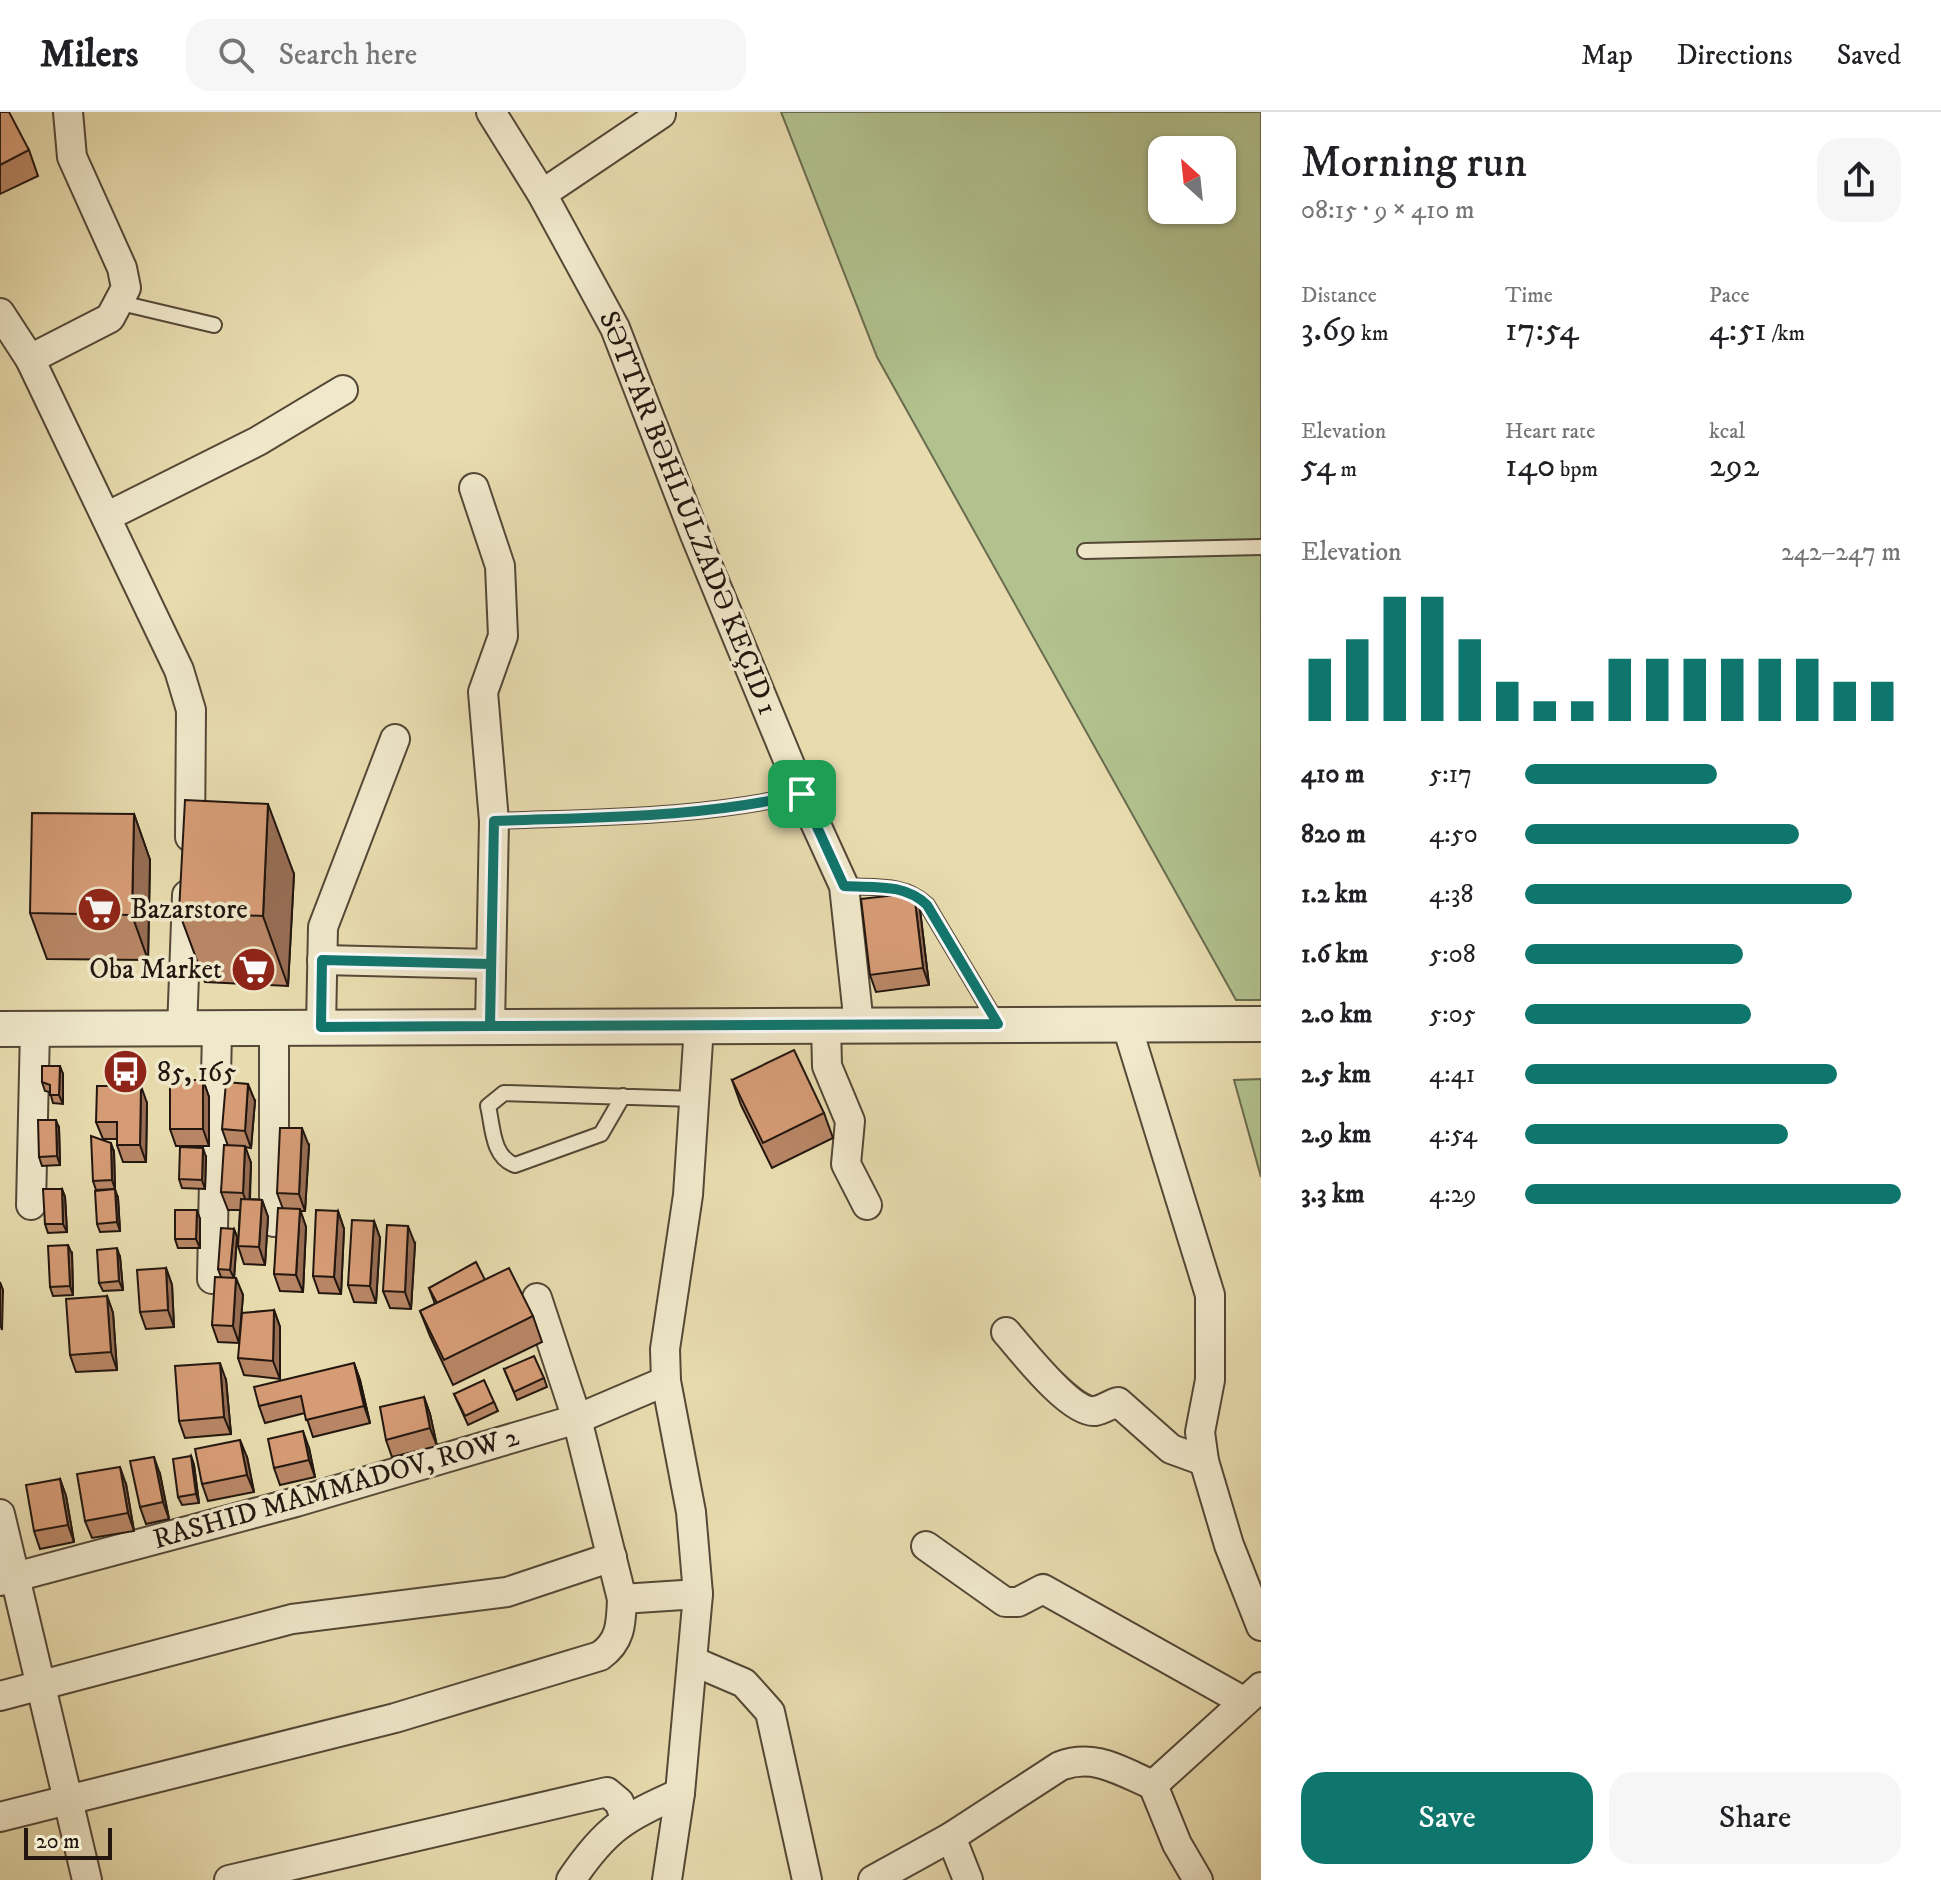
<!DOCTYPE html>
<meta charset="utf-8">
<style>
:root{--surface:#fff;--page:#f6f6f6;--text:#202124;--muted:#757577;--line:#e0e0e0;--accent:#0f766e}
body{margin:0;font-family:"IM FELL DW Pica",serif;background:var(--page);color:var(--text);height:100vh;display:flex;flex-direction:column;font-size:30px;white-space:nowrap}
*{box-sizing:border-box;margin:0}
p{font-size:26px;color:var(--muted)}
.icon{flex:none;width:44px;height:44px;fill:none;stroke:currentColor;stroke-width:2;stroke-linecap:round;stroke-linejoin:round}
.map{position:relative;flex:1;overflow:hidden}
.drawer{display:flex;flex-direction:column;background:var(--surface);width:680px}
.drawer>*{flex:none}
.needle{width:52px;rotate:333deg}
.fabs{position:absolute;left:1148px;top:24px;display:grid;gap:16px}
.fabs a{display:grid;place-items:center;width:88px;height:88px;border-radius:16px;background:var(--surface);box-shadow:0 2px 6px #0004;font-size:40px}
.scale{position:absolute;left:24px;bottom:20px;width:88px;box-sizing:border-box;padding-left:8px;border:4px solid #22160f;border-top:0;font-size:22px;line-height:28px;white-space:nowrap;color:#22160f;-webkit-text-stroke:6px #f0e8cb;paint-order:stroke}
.pin{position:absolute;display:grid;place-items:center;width:68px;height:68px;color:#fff;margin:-34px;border-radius:16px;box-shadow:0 4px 12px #0006}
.round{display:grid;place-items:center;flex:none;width:84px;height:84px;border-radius:24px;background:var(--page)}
.headline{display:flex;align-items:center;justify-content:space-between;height:136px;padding:0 40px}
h1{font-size:44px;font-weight:600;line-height:60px}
.figures{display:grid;grid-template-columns:repeat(3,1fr);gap:12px;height:136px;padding:8px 40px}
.figures div{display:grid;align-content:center}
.figures b{font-size:34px;font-weight:600}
.figures small{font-size:22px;font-weight:400}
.figures p{font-size:22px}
.chart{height:224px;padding:16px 40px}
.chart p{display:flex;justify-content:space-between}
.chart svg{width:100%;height:144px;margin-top:8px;stroke:var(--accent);stroke-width:6}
.primary-button{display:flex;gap:16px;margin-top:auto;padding:16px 40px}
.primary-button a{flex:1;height:92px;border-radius:24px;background:var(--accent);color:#fff;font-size:32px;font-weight:600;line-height:92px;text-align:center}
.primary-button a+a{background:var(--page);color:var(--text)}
ul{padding:0 40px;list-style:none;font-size:26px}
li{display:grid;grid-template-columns:128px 96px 1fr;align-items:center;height:60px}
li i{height:20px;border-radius:10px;background:var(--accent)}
header{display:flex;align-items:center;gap:48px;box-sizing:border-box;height:112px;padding:0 40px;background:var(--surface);border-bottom:2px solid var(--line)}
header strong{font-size:38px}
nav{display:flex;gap:44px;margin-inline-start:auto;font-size:28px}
.search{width:560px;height:72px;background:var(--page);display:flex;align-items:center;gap:20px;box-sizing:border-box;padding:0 28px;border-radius:24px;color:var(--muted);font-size:30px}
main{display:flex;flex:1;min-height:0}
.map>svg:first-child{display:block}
.green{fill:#b1c28f;stroke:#6a6c4f;stroke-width:2;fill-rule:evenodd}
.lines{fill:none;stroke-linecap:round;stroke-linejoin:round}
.service-casing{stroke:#544837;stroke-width:18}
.minor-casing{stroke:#544837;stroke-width:32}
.tertiary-casing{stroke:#544837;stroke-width:38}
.service{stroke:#f0e8cb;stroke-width:14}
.minor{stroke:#f0e8cb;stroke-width:28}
.tertiary{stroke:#f0e8cb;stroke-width:34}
.wall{fill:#b88665;stroke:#22160f;stroke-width:2}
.shaded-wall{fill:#966d53;stroke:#22160f;stroke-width:2}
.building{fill:#d69c76;stroke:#22160f;stroke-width:2}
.route-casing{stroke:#fff;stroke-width:16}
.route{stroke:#0f766e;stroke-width:10}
.labels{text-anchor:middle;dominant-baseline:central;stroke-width:7;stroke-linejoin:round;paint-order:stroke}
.street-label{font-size:28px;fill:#22160f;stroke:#f0e8cb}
.poi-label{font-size:28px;fill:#22160f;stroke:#f0e8cb;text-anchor:start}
</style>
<header>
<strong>Milers</strong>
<div class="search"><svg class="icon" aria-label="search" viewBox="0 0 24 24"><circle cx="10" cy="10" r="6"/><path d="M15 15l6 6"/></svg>Search here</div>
<nav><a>Map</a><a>Directions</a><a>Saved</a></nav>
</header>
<main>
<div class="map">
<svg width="1261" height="1768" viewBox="0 0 1261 1768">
<rect width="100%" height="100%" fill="#e8dcaf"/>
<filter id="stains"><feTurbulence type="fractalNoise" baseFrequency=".0025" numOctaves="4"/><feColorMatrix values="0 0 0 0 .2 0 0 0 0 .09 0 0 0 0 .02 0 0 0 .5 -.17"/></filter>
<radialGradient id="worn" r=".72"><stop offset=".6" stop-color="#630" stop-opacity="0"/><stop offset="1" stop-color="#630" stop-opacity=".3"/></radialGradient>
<!-- green -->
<g class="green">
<path d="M781,0H1261V888H1236L877,245ZM1162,38H1222V98H1162Z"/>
<polygon points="1261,967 1261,1065 1234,968"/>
</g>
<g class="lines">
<defs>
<g id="service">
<polyline points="121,191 214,213"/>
<polyline points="1085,439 1261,435"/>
<path d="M494,709C597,705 701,706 802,682"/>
<path d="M844,774C875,776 904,771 927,793L998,912"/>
<path d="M623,984L601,1022L515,1053C492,1045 493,1015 488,994L504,981L696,987"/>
</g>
<g id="minor">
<polyline points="491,0 542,82 615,216 695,423 802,682 844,774 859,913"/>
<polyline points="542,82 661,2"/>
<polyline points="0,201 30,247 179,558 191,598 190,725"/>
<polyline points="30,247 110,206 126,176 122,156 72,45 68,0"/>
<polyline points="474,376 500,454 503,524 483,580 494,709 490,914"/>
<polyline points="106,405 258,329 343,278"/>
<polyline points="322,848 491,852"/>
<polyline points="1126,911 1210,1183 1210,1268 1200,1320 1204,1349 1229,1433 1261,1514"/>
<polyline points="826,913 827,954 850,1009 846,1052 867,1093"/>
<polyline points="321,915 323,815 395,627"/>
<polyline points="182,918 187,783"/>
<polyline points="31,1093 35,917"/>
<polyline points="274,1110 274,915"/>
<polyline points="212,1167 217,917"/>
<polyline points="537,1186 577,1307 622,1487 698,1482"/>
<path d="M1006,1220C1021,1237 1071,1302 1095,1299C1102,1298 1111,1292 1118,1290L1171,1337L1204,1349"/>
<polyline points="0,1402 87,1768"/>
<polyline points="926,1434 1005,1490 1018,1490 1043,1477 1243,1589"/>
<polyline points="0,1469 296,1390 577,1307 666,1269"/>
<polyline points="695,1550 744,1571 770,1600 807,1768"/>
<polyline points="0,1584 292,1507 507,1480 612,1445"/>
<polyline points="1153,1673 1177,1732 1198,1768"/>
<path d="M0,1705L395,1606L600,1544C621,1529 621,1512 622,1487"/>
<polyline points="951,1725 968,1768"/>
<polyline points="229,1768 607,1680 619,1690 625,1705"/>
<path d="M571,1768C606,1716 624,1706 680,1681"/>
<polyline points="667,1768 680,1681 698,1482 691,1400 666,1269 665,1237 688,1083 699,914"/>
<path d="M873,1768L951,1725L1060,1654C1095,1641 1120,1659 1153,1673L1261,1575"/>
</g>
<polyline id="tertiary" points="0,917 1261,912"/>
</defs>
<!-- service casing -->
<use href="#service" class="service-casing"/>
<!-- minor casing -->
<use href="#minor" class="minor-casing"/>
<!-- tertiary casing -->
<use href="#tertiary" class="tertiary-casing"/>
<!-- service -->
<use href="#service" class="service"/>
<!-- minor -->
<use href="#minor" class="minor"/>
<!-- tertiary -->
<use href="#tertiary" class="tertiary"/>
</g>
<!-- wall -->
<g class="wall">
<polygon points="0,0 29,38 38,64 0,82"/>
<polygon points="134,702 150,748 148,848 47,847 30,801"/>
<polygon points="294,762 288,874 205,870 179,800"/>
<polygon points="920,798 929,873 876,880 870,863"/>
<polygon points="63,962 63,992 53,991 50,980 45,979 42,970"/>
<polygon points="203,968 209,985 209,1034 176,1034 170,1017"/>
<polygon points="732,968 824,1001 833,1026 772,1056 741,993"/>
<polygon points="255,989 251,1036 245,1035 251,1051 250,1087 262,1088 268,1105 265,1153 244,1152 238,1134 240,1098 228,1098 221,1080 228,1034 222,1017"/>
<polygon points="147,991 146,1050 123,1050 117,1033 117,1027 103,1027 96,1010"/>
<polygon points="59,1016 60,1053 42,1054 39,1045"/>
<polygon points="309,1034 305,1099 300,1099 306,1115 303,1180 280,1179 274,1162 283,1097 277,1081"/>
<polygon points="114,1040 115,1077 96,1078 93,1069"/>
<polygon points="206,1045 205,1077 182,1076 179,1067"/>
<polygon points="62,1077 65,1085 67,1120 48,1121 45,1112"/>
<polygon points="118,1086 120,1119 100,1120 97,1112"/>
<polygon points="338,1099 344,1117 341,1182 319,1181 313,1164"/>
<polygon points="200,1107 200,1136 178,1136 175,1127"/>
<polygon points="374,1109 380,1126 376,1191 354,1190 348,1173"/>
<polygon points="234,1117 237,1125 234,1166 243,1183 239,1231 218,1230 212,1213 221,1165 218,1157"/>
<polygon points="415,1132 411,1197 390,1196 383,1179"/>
<polygon points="72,1142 73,1183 53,1184 50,1175"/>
<polygon points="120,1145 123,1178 103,1179 99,1171"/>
<polygon points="166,1156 172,1173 174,1215 146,1217 140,1200"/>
<polygon points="485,1168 533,1204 542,1230 453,1273 430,1224 420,1199 435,1192 429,1176"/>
<polygon points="107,1184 113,1201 117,1258 76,1260 70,1243"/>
<polygon points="274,1198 280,1215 280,1267 244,1263 238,1246"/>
<polygon points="354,1251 360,1268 370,1311 313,1325 305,1301 265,1311 259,1294"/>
<polygon points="504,1257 544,1266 547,1275 517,1288"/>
<polygon points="226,1268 231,1322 185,1326 179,1309"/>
<polygon points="454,1282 494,1290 498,1299 468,1313"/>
<polygon points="424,1285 430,1302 437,1334 392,1345 386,1328"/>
<polygon points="309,1336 315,1365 280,1373 274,1356"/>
<polygon points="191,1344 194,1353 199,1391 182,1393 178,1385"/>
<polygon points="247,1345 254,1380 208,1389 202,1372"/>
<polygon points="160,1362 169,1407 146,1412 140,1395"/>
<polygon points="60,1367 66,1384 74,1430 40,1437 34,1419"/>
<polygon points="126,1372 134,1419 92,1426 85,1409"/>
</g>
<!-- shaded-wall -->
<g class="shaded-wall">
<polygon points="268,692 294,762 288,874 263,804"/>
<polygon points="134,702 150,748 148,848 132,803"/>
<polygon points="914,781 920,798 929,873 923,856"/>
<polygon points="60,954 63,962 63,992 59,983"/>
<polygon points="203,968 209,985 209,1034 203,1017"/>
<polygon points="248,972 255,989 251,1036 245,1019"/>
<polygon points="141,974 147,991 146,1050 140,1033"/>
<polygon points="56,1008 59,1016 60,1053 57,1044"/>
<polygon points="302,1016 309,1034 305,1099 299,1082"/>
<polygon points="111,1031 114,1040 115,1077 112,1068"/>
<polygon points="245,1034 251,1051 249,1098 243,1081"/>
<polygon points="203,1036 206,1045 205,1077 202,1068"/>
<polygon points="62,1077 65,1085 67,1120 63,1112"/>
<polygon points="115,1077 118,1086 120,1119 117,1110"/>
<polygon points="262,1088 268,1105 265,1153 259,1135"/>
<polygon points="300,1097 306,1115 303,1180 296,1163"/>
<polygon points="197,1098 200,1107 200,1136 196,1127"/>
<polygon points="338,1099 344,1117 341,1182 334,1165"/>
<polygon points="374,1109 380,1126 376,1191 370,1174"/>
<polygon points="408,1114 415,1132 411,1197 405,1180"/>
<polygon points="234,1117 237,1125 234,1166 230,1158"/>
<polygon points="68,1133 72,1142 73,1183 70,1174"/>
<polygon points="117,1136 120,1145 123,1178 119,1169"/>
<polygon points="166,1156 172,1173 174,1215 168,1198"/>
<polygon points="236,1166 243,1183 239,1231 233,1214"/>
<polygon points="0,1170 3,1178 2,1218 0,1212"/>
<polygon points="107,1184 113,1201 117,1258 111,1240"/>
<polygon points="274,1198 280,1215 280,1267 273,1249"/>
<polygon points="220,1251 226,1268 231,1322 224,1305"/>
<polygon points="354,1251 360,1268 370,1311 364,1294"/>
<polygon points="424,1285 430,1302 437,1334 430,1316"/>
<polygon points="303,1319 309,1336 315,1365 309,1348"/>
<polygon points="240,1328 247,1345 254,1380 247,1363"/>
<polygon points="191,1344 194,1353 199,1391 196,1382"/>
<polygon points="154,1345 160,1362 169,1407 163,1390"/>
<polygon points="120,1355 126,1372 134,1419 128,1401"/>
<polygon points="60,1367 66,1384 74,1430 68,1413"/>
</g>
<!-- building -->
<g class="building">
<polygon points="0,0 9,0 29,38 0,53"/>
<polygon points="185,688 268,692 263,804 179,800"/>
<polygon points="32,701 134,702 132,803 30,801"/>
<polygon points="914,781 923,856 870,863 861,787"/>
<polygon points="794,938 824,1001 763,1031 732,968"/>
<polygon points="42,954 60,954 59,983 50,983 50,973 42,970"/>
<rect x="170" y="968" width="33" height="49"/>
<polygon points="226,970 248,972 245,1019 222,1017"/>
<polygon points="97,974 141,974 140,1033 117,1033 117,1010 96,1010"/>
<polygon points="38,1008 56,1008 57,1044 39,1045"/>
<polygon points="280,1016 302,1016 299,1082 277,1081"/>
<polygon points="91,1024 111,1031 112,1068 93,1069"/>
<polygon points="224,1033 245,1034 243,1081 221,1080"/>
<polygon points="180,1035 203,1036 202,1068 179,1067"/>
<polygon points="43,1077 62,1077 63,1112 45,1112"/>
<polygon points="115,1077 117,1110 97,1112 95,1079"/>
<polygon points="241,1087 262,1088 259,1135 238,1134"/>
<polygon points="278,1096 300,1097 296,1163 274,1162"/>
<polygon points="175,1098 197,1098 196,1127 175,1127"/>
<polygon points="316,1098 338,1099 334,1165 313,1164"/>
<polygon points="352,1108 374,1109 370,1174 348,1173"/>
<polygon points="387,1113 408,1114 405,1180 383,1179"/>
<polygon points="221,1116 234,1117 230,1158 218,1157"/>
<polygon points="68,1133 70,1174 50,1175 48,1134"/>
<polygon points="117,1136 119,1169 99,1171 97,1138"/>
<polygon points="476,1150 485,1168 437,1191 429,1176"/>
<polygon points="166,1156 168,1198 140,1200 137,1158"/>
<polygon points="509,1156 533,1204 444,1248 420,1199"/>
<polygon points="215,1165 236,1166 233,1214 212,1213"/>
<polygon points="107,1184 111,1240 70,1243 66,1187"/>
<polygon points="274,1198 273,1249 238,1246 242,1201"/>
<polygon points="534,1244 544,1266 514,1280 504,1257"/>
<polygon points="220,1251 224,1305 179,1309 175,1254"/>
<polygon points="354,1251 364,1294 306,1308 301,1284 259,1294 254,1275"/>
<polygon points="484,1268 494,1290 465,1304 454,1282"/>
<polygon points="424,1285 430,1316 386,1328 380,1295"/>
<polygon points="303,1319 309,1348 274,1356 268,1327"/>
<polygon points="240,1328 247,1363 202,1372 195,1337"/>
<polygon points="191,1344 196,1382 178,1385 173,1347"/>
<polygon points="154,1345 163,1390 140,1395 130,1349"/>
<polygon points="120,1355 128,1401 85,1409 77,1362"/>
<polygon points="60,1367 68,1413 34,1419 26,1373"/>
</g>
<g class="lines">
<defs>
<path id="route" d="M802,682C701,706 597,705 494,709L490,914L321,915L322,848L491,852L490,914L998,912L927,793C904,771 875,776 844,774L802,682"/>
</defs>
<!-- route casing -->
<use href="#route" class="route-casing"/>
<!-- route -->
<use href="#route" class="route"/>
</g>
<!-- icons -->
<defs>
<symbol id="supermarket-disc" viewBox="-11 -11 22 22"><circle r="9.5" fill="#8f2418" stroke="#f0e8cb"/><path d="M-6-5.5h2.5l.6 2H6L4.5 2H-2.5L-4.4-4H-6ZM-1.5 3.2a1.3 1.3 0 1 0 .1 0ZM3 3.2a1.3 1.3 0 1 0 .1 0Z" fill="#fff"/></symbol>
<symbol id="bus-disc" viewBox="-11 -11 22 22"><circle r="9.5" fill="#8f2418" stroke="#f0e8cb"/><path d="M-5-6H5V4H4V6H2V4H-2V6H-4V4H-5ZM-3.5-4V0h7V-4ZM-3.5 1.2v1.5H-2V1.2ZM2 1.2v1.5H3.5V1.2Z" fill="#fff"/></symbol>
</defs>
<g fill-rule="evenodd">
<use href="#supermarket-disc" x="74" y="772" width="51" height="51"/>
<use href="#supermarket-disc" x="228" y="832" width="51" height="51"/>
<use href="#bus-disc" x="100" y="934" width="51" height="51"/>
</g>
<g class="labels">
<!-- street labels -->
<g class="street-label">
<text transform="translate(688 401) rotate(68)">SƏTTAR BƏHLULZADƏ KEÇID 1</text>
<text transform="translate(336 1376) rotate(-16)">RASHID MAMMADOV, ROW 2</text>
</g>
<!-- poi labels -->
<g class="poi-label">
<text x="130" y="797">Bazarstore</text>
<text x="222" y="857" text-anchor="end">Oba Market</text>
<text x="157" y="960">85, 165</text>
</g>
</g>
<rect width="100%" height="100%" filter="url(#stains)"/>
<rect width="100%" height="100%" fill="url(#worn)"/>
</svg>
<div class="fabs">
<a><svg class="needle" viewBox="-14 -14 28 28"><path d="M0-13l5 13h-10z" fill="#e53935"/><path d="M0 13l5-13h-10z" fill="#757577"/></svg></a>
</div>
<div class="scale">20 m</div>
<div class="pin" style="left:802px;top:682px;background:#1e9e55"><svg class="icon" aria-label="arrive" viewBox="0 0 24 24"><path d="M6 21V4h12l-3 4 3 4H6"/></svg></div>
</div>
<section class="drawer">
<div class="headline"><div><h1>Morning run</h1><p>08:15 · 9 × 410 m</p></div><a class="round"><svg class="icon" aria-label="share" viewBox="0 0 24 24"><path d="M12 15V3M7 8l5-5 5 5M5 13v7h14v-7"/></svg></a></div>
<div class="figures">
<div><p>Distance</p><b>3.69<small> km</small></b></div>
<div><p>Time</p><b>17:54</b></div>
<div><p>Pace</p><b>4:51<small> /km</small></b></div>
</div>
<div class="figures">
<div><p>Elevation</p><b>54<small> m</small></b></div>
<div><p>Heart rate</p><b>140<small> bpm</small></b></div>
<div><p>kcal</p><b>292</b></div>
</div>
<div class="chart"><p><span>Elevation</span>242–247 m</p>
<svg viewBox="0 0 160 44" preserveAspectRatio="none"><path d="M5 44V25M15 44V19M25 44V6M35 44V6M45 44V19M55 44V32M65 44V38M75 44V38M85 44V25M95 44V25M105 44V25M115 44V25M125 44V25M135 44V25M145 44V32M155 44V32"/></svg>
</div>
<ul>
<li><b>410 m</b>5:17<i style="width:51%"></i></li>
<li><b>820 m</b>4:50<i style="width:73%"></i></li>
<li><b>1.2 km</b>4:38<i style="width:87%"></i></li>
<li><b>1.6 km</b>5:08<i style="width:58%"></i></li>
<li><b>2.0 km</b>5:05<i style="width:60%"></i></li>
<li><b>2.5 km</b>4:41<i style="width:83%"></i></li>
<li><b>2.9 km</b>4:54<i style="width:70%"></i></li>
<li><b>3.3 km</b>4:29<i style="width:100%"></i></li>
</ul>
<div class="primary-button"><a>Save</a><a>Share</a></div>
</section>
</main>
